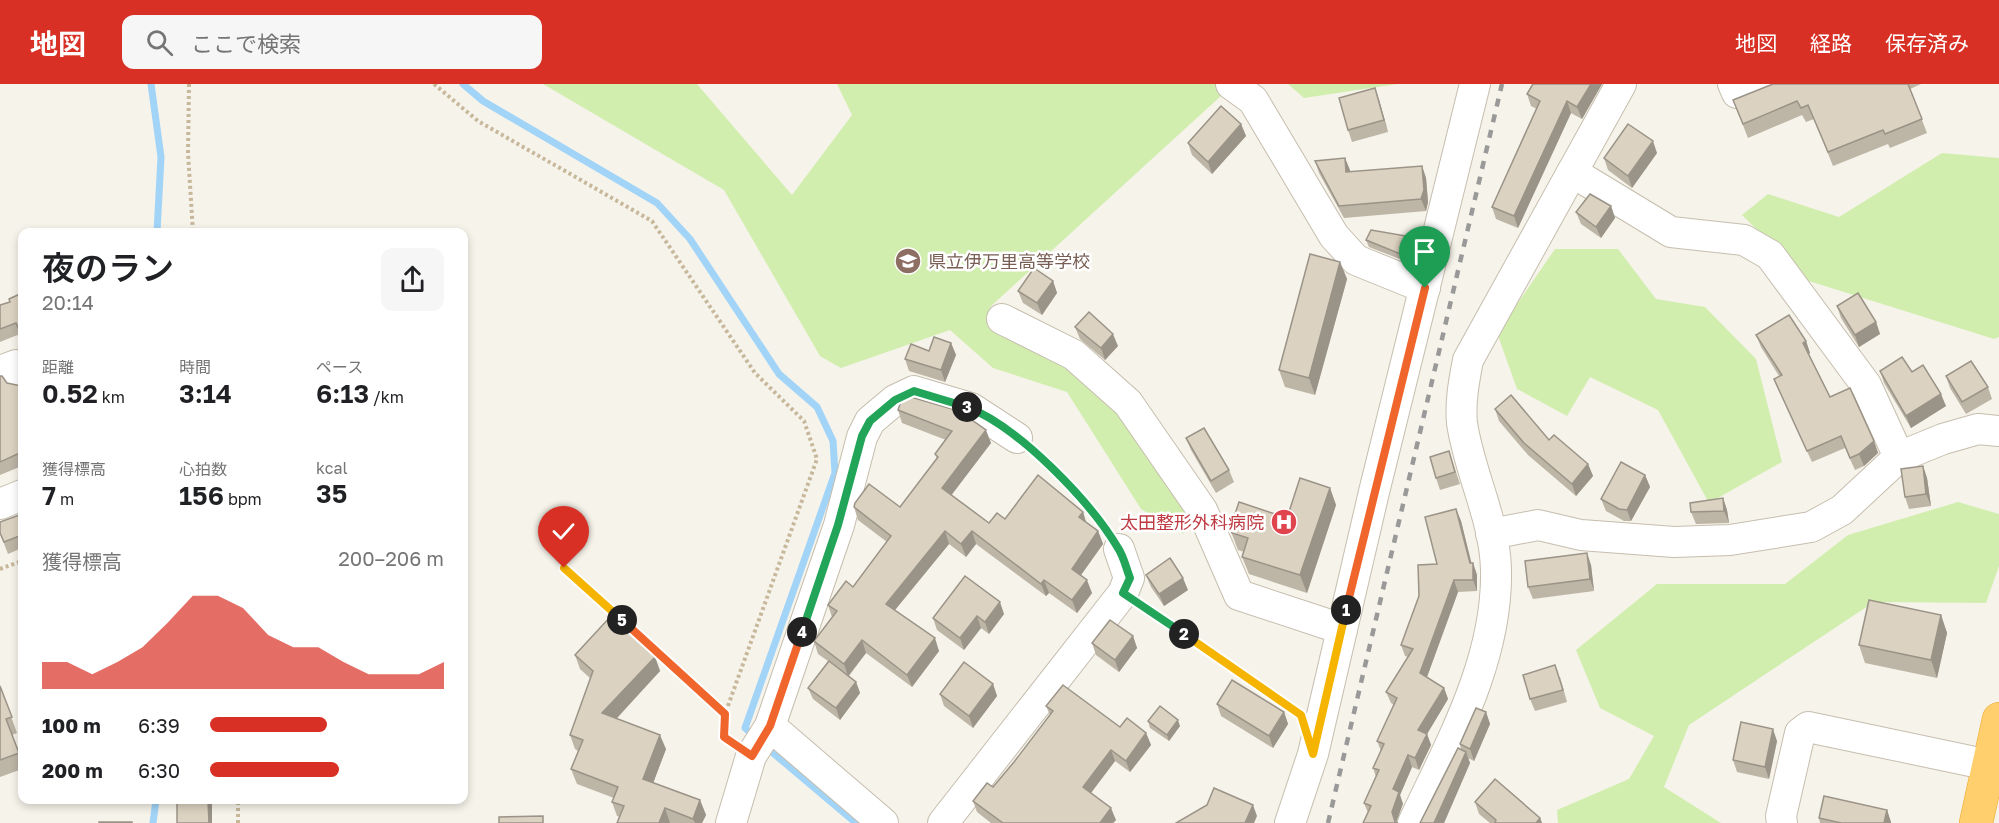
<!DOCTYPE html>
<html lang="ja">
<meta charset="utf-8">
<style>
:root{--surface:#fff;--page:#f6f6f6;--text:#202124;--muted:#757577;--accent:#d93025}
body{margin:0;font-family:"Golos Text","Noto Sans JP",sans-serif;background:var(--page);color:var(--text);height:100vh;display:flex;flex-direction:column;font-size:22px;white-space:nowrap}
*{box-sizing:border-box;margin:0}
p{font-size:20px;color:var(--muted)}
.icon{flex:none;width:33px;height:33px;fill:none;stroke:currentColor;stroke-width:2;stroke-linecap:round;stroke-linejoin:round}
.map{position:relative;flex:1;overflow:hidden}
.sheet{position:absolute;left:18px;top:144px;width:450px;height:576px;display:flex;flex-direction:column;background:var(--surface);border-radius:12px;box-shadow:0 3px 9px #0003}
.sheet>*{flex:none}
.pin{position:absolute;display:grid;place-items:center;width:51px;height:51px;color:#fff;margin:-62px -26px;border-radius:50% 50% 50% 0;rotate:-45deg;box-shadow:0 0 6px #0007}
.pin .icon{rotate:45deg}
.km{position:absolute;width:30px;height:30px;margin:-15px;border-radius:50%;background:#222;color:#fff;font-size:16px;line-height:30px;text-align:center}
.round{display:grid;place-items:center;flex:none;width:63px;height:63px;border-radius:12px;background:var(--page)}
.overview{display:flex;align-items:center;justify-content:space-between;height:102px;padding:0 24px}
h1{font-size:33px;font-weight:600;line-height:45px}
.stats{display:grid;grid-template-columns:repeat(3,1fr);gap:9px;height:102px;padding:6px 24px}
.stats div{display:grid;align-content:center}
.stats b{font-size:26px;font-weight:600}
.stats small{font-size:16px;font-weight:400}
.stats p{font-size:16px}
.chart{height:168px;padding:12px 24px}
.chart p{display:flex;justify-content:space-between}
.chart svg{width:100%;height:108px;margin-top:6px;fill:var(--accent);opacity:.7}
ul{padding:0 24px;list-style:none;font-size:20px}
li{display:grid;grid-template-columns:96px 72px 1fr;align-items:center;height:45px}
li i{height:15px;border-radius:8px;background:var(--accent)}
header{display:flex;align-items:center;gap:36px;box-sizing:border-box;height:84px;padding:0 30px;background:var(--accent);color:#fff}
header strong{font-size:28px}
nav{display:flex;gap:33px;margin-inline-start:auto;font-size:21px}
.search{width:420px;height:54px;background:var(--page);display:flex;align-items:center;gap:15px;box-sizing:border-box;padding:0 21px;border-radius:12px;color:var(--muted);font-size:22px}
.map>svg:first-child{display:block}
.green{fill:#d2eeaf}
.lines{fill:none;stroke-linecap:round;stroke-linejoin:round}
.stream{stroke:#a2d4f8;stroke-width:7}
.minor-casing{stroke:#c6beae;stroke-width:32}
.highway-casing{stroke:#eda72d;stroke-width:34}
.path{stroke:#c7b79b;stroke-width:4;stroke-dasharray:3 3;stroke-linecap:butt}
.minor{stroke:#fff;stroke-width:30}
.highway{stroke:#ffcf6d;stroke-width:33}
.rail{stroke:#999;stroke-width:4.5;stroke-dasharray:8 8;stroke-linecap:butt}
.wall{fill:#bdb5a6}
.shaded-wall{fill:#9a9387}
.building{fill:#dcd2c1;stroke:#9a9387;stroke-width:1.5}
.split-1-casing{stroke:#fff;stroke-width:12}
.split-2-casing{stroke:#fff;stroke-width:12}
.split-3-casing{stroke:#fff;stroke-width:12}
.split-4-casing{stroke:#fff;stroke-width:12}
.split-5-casing{stroke:#fff;stroke-width:12}
.split-6-casing{stroke:#fff;stroke-width:12}
.split-1{stroke:#f0652b;stroke-width:8}
.split-2{stroke:#f5b400;stroke-width:8}
.split-3{stroke:#22a559;stroke-width:8}
.split-4{stroke:#22a559;stroke-width:8}
.split-5{stroke:#f0652b;stroke-width:8}
.split-6{stroke:#f5b400;stroke-width:8}
.labels{text-anchor:middle;dominant-baseline:central;stroke-width:5;stroke-linejoin:round;paint-order:stroke}
.education-label{font-size:18px;fill:#785e54;stroke:#fff;text-anchor:start}
.health-label{font-size:18px;fill:#be3a42;stroke:#fff;text-anchor:end}
</style>
<header>
<strong>地図</strong>
<div class="search"><svg class="icon" aria-label="search" viewBox="0 0 24 24"><circle cx="10" cy="10" r="6"/><path d="M15 15l6 6"/></svg>ここで検索</div>
<nav><a>地図</a><a>経路</a><a>保存済み</a></nav>
</header>
<div class="map">
<svg width="1999" height="739" viewBox="0 0 1999 739">
<rect width="100%" height="100%" fill="#f6f3ea"/>
<!-- green -->
<g class="green">
<polygon points="543,0 697,0 792,111 852,31 837,0 1216,0 1222,11 990,223 1082,267 1210,420 1183,450 1141,425 1067,308 993,284 950,246 841,284 820,272 724,106"/>
<polygon points="1288,0 1397,0 1304,14"/>
<polygon points="1942,69 1999,74 1999,253 1994,255 1809,197 1742,131 1768,110 1839,133"/>
<polygon points="1555,165 1618,165 1656,215 1705,223 1756,275 1782,378 1709,419 1658,326 1590,293 1567,332 1517,305 1497,249"/>
<polygon points="1958,418 1999,430 1999,482 1986,519 1874,518 1689,641 1664,703 1721,739 1558,739 1557,726 1629,695 1654,652 1600,624 1576,566 1657,500 1785,500 1848,451"/>
</g>
<g class="lines">
<!-- stream -->
<g class="stream">
<polyline points="151,0 161,73 157,148"/>
<polyline points="463,0 483,17 657,119 690,155 779,290 817,323 833,357 835,389 745,644 756,654"/>
<polyline points="766,663 856,739"/>
<polyline points="153,739 156,716"/>
</g>
<defs>
<g id="minor">
<polyline points="1231,0 1253,16 1334,152 1356,176 1425,204"/>
<polyline points="1733,0 1737,9 1760,0"/>
<polyline points="1572,88 1671,148 1744,156 1770,171 1866,301 1899,373"/>
<polyline points="1002,235 1074,271 1128,319 1202,426 1239,511 1342,545"/>
<polyline points="0,287 16,281 22,297"/>
<polyline points="0,420 22,411"/>
<polyline points="1491,450 1538,441 1581,451 1674,458 1730,456 1811,443 1842,426 1899,373 1943,355 1978,345 1999,347"/>
<polyline points="770,642 883,739"/>
<polyline points="731,739 751,672 770,642 839,441 862,353 870,337 895,316 914,307 971,324 1017,354"/>
<polyline points="943,739 1123,509 1129,494 1119,465"/>
<polyline points="1290,739 1313,670 1374,408 1475,0"/>
<path d="M1413,739C1450,660 1498,576 1496,486C1495,435 1469,388 1462,339C1460,318 1464,297 1468,276L1621,0"/>
<polyline points="1782,739 1781,732 1800,649 1808,643 1999,683"/>
</g>
<polyline id="highway" points="1976,739 1999,635"/>
</defs>
<!-- minor casing -->
<use href="#minor" class="minor-casing"/>
<!-- highway casing -->
<use href="#highway" class="highway-casing"/>
<!-- path -->
<g class="path">
<polyline points="189,0 188,69 193,148"/>
<polyline points="434,0 478,37 652,137 755,289 804,337 817,375 725,630 724,653 731,658"/>
<polyline points="1035,370 1081,412 1105,445"/>
<polyline points="565,484 725,630"/>
<polyline points="0,485 22,477"/>
<polyline points="1142,522 1297,628"/>
<polyline points="238,739 238,716"/>
</g>
<!-- minor -->
<use href="#minor" class="minor"/>
<!-- highway -->
<use href="#highway" class="highway"/>
<!-- rail -->
<polyline class="rail" points="1328,739 1502,0"/>
</g>
<!-- wall -->
<g class="wall">
<polygon points="1533,0 1602,0 1582,35 1571,29 1518,144 1496,135 1492,123 1537,25 1531,22 1527,10"/>
<polygon points="1773,0 1921,0 1910,5 1927,49 1890,64 1888,60 1833,82 1814,35 1806,38 1802,31 1748,54 1733,16"/>
<polygon points="1379,16 1388,48 1352,58 1348,46"/>
<polygon points="1241,40 1246,52 1212,90 1192,71 1188,59"/>
<polygon points="1657,69 1632,104 1608,86 1604,74"/>
<polygon points="1345,74 1350,88 1422,82 1426,94 1428,118 1426,127 1344,134 1319,89 1315,77"/>
<polygon points="1611,122 1615,134 1601,154 1581,140 1576,128"/>
<polygon points="1412,153 1414,159 1410,179 1369,163 1366,156"/>
<polygon points="1340,178 1347,195 1315,311 1285,303 1279,286"/>
<polygon points="1053,197 1057,209 1042,231 1023,219 1018,207"/>
<polygon points="22,209 22,255 20,250 0,258 0,221 10,218"/>
<polygon points="1837,222 1876,238 1880,250 1859,263 1841,234"/>
<polygon points="1075,243 1118,262 1105,276 1080,255"/>
<polygon points="1756,251 1806,257 1810,269 1809,270 1830,313 1874,357 1878,369 1864,382 1855,386 1845,364 1812,378 1779,307 1774,295 1779,292 1761,263"/>
<polygon points="951,259 956,271 945,298 909,287 905,275"/>
<polygon points="1880,287 1912,288 1946,322 1911,344 1884,299"/>
<polygon points="0,292 7,299 22,302 22,382 0,391"/>
<polygon points="1946,292 1988,303 1992,315 1966,330 1950,304"/>
<polygon points="1495,325 1588,380 1593,392 1576,412 1528,371 1499,337"/>
<polygon points="898,326 991,359 951,411 989,439 1005,435 1083,428 1086,439 1098,447 1103,460 1081,491 1092,509 1077,529 1049,509 1046,512 976,460 966,473 949,460 895,526 939,567 912,603 866,569 849,592 856,598 860,609 840,636 813,615 808,604 828,577 818,570 814,557 832,533 828,521 853,503 887,458 858,436 854,423 900,423 937,375 935,370 946,356 902,339"/>
<polygon points="1186,354 1229,386 1234,398 1216,409 1191,366"/>
<polygon points="1453,379 1460,400 1440,406 1436,394"/>
<polygon points="1923,382 1927,394 1931,422 1909,425 1905,413"/>
<polygon points="1645,391 1650,403 1631,437 1624,437 1606,427 1601,415"/>
<polygon points="1330,404 1336,421 1307,509 1249,490 1242,473 1244,468 1238,466 1230,445 1287,434"/>
<polygon points="1723,414 1727,426 1729,439 1696,440 1691,428"/>
<polygon points="1456,425 1461,437 1471,479 1473,479 1477,491 1477,507 1458,508 1427,593 1444,604 1448,615 1427,650 1431,661 1419,686 1412,683 1400,711 1403,720 1368,729 1364,719 1376,693 1373,684 1381,667 1377,657 1394,621 1391,619 1386,608 1408,573 1405,572 1401,561 1437,480"/>
<polygon points="22,430 22,464 8,470 0,449"/>
<polygon points="1591,481 1594,507 1533,515 1528,503"/>
<polygon points="1146,491 1188,506 1164,522 1151,503"/>
<polygon points="1004,530 989,550 981,544 964,566 937,546 933,534"/>
<polygon points="1941,531 1947,549 1937,594 1865,579 1859,561"/>
<polygon points="1133,552 1137,564 1119,588 1096,571 1092,559"/>
<polygon points="575,571 655,573 660,587 616,634 666,665 653,699 700,716 706,731 702,739 617,739 620,733 617,732 612,718 614,714 577,700 571,685 578,667 575,665 570,651 591,595 580,585"/>
<polygon points="1560,593 1567,618 1535,627 1530,615"/>
<polygon points="993,600 997,612 973,644 944,622 940,610"/>
<polygon points="0,602 17,649 12,651 22,679 22,685 0,693"/>
<polygon points="1217,620 1284,628 1288,640 1273,664 1221,632"/>
<polygon points="1046,622 1120,643 1146,649 1151,661 1130,688 1115,677 1091,709 1116,736 1113,739 991,739 977,728 973,717 993,703 1014,678 1050,631"/>
<polygon points="1486,628 1490,640 1474,677 1468,674 1470,679 1444,739 1420,739 1461,666 1460,660"/>
<polygon points="1148,637 1180,642 1169,657 1150,644"/>
<polygon points="1777,657 1769,695 1737,688 1733,676"/>
<polygon points="1475,718 1540,734 1542,739 1490,739 1479,730"/>
<polygon points="1887,726 1891,739 1820,739 1819,734"/>
</g>
<!-- shaded-wall -->
<g class="shaded-wall">
<polygon points="1591,0 1602,0 1582,35 1577,23"/>
<polygon points="1375,4 1379,16 1388,48 1384,36"/>
<polygon points="1567,17 1571,29 1518,144 1514,132"/>
<polygon points="1241,40 1246,52 1212,90 1208,78"/>
<polygon points="1653,57 1657,69 1632,104 1628,92"/>
<polygon points="1345,74 1350,86 1351,100 1346,88"/>
<polygon points="1422,82 1426,94 1428,118 1426,127 1421,115"/>
<polygon points="1611,122 1615,134 1601,154 1596,143"/>
<polygon points="1412,153 1414,159 1410,179 1408,173"/>
<polygon points="1340,178 1347,195 1315,311 1309,294"/>
<polygon points="1053,197 1057,209 1042,231 1037,219"/>
<polygon points="1876,238 1880,250 1859,263 1855,251"/>
<polygon points="1113,250 1118,262 1105,276 1101,264"/>
<polygon points="1806,257 1810,269 1807,271 1803,259"/>
<polygon points="951,259 956,271 945,298 941,286"/>
<polygon points="1941,310 1946,322 1911,344 1906,332"/>
<polygon points="986,346 991,359 947,417 942,404"/>
<polygon points="1874,357 1878,369 1864,382 1859,370"/>
<polygon points="1588,380 1593,392 1576,412 1572,400"/>
<polygon points="1923,382 1927,394 1931,422 1926,410"/>
<polygon points="1645,391 1650,403 1631,437 1627,426"/>
<polygon points="1330,404 1336,421 1307,509 1300,491"/>
<polygon points="1723,414 1727,426 1729,439 1724,427"/>
<polygon points="1456,425 1461,437 1473,485 1473,479 1477,491 1477,507 1473,496 1470,479"/>
<polygon points="1083,428 1087,441 1079,433"/>
<polygon points="945,447 949,460 890,532 886,520"/>
<polygon points="972,447 976,460 966,473 961,460"/>
<polygon points="1098,447 1103,460 1076,498 1072,485"/>
<polygon points="1587,469 1591,481 1594,507 1590,495"/>
<polygon points="1183,494 1188,506 1164,522 1159,510"/>
<polygon points="1044,496 1049,509 1046,512 1041,500"/>
<polygon points="1087,496 1092,509 1077,529 1072,516"/>
<polygon points="1454,496 1458,508 1424,601 1420,589"/>
<polygon points="1000,518 1004,530 989,550 985,538"/>
<polygon points="1941,531 1947,549 1937,594 1931,576"/>
<polygon points="977,532 981,544 964,566 960,554"/>
<polygon points="1133,552 1137,564 1119,588 1115,576"/>
<polygon points="935,554 939,567 912,603 907,591"/>
<polygon points="862,556 866,569 848,592 844,580"/>
<polygon points="655,573 660,587 608,644 602,629"/>
<polygon points="856,598 860,609 840,636 836,624"/>
<polygon points="993,600 997,612 973,644 969,632"/>
<polygon points="1444,604 1448,615 1427,650 1431,661 1419,686 1415,674 1418,646"/>
<polygon points="1284,628 1288,640 1273,664 1269,652"/>
<polygon points="1486,628 1490,640 1474,677 1470,665"/>
<polygon points="1178,636 1180,642 1169,657 1167,651"/>
<polygon points="1773,645 1777,657 1769,695 1765,683"/>
<polygon points="1146,649 1151,661 1130,688 1126,677"/>
<polygon points="660,651 666,665 649,710 643,695"/>
<polygon points="1111,666 1115,677 1087,714 1083,703"/>
<polygon points="1466,668 1470,679 1444,739 1434,739"/>
<polygon points="1408,671 1412,683 1400,711 1403,720 1396,739 1392,728 1393,705"/>
<polygon points="208,716 212,716 212,739 209,739"/>
<polygon points="700,716 706,731 702,739 695,739 693,735"/>
<polygon points="1253,721 1257,732 1254,739 1245,739"/>
<polygon points="665,724 670,739 659,739"/>
<polygon points="1111,724 1116,736 1113,739 1100,739"/>
<polygon points="1887,726 1891,738 1891,739 1884,739"/>
<polygon points="1540,734 1542,739 1536,739"/>
</g>
<!-- building -->
<g class="building">
<polygon points="1533,0 1591,0 1577,23 1567,17 1514,132 1492,123 1540,17 1527,10"/>
<polygon points="1773,0 1908,0 1922,35 1885,50 1883,46 1828,68 1808,21 1801,24 1797,17 1743,40 1733,16"/>
<polygon points="1375,4 1384,36 1348,46 1339,14"/>
<polygon points="1221,22 1241,40 1208,78 1188,59"/>
<polygon points="1628,40 1653,57 1628,92 1604,74"/>
<polygon points="1345,74 1346,88 1422,82 1424,106 1421,115 1339,122 1315,77"/>
<polygon points="1590,110 1611,122 1596,143 1576,128"/>
<polygon points="1371,146 1412,153 1408,173 1366,156"/>
<polygon points="1310,170 1340,178 1309,294 1279,286"/>
<polygon points="1034,184 1053,197 1037,219 1018,207"/>
<polygon points="22,209 22,252 16,239 0,245 0,221 10,218 9,215"/>
<polygon points="1858,209 1876,238 1855,251 1837,222"/>
<polygon points="1089,228 1113,250 1101,264 1075,243"/>
<polygon points="1789,231 1806,257 1803,259 1830,313 1850,304 1874,357 1859,370 1850,374 1841,352 1807,367 1774,295 1782,291 1756,251"/>
<polygon points="934,253 951,259 941,286 905,275 911,260 929,267"/>
<polygon points="1902,273 1912,288 1923,281 1941,310 1906,332 1880,287"/>
<polygon points="1971,277 1988,303 1962,318 1946,292"/>
<polygon points="0,292 2,292 7,299 22,302 22,368 0,378"/>
<polygon points="1511,311 1549,356 1554,351 1588,380 1572,400 1524,359 1495,325"/>
<polygon points="911,313 959,327 986,346 942,404 989,439 997,429 1005,435 1038,391 1083,428 1079,433 1098,447 1072,485 1087,496 1072,516 1044,496 1041,500 972,447 961,460 945,447 886,520 935,554 907,591 862,556 844,580 814,557 837,527 828,521 846,497 853,503 891,452 854,423 855,419 869,400 900,423 938,373 935,370 952,347 898,326 901,317"/>
<polygon points="1204,344 1229,386 1211,397 1186,354"/>
<polygon points="1449,367 1455,388 1436,394 1430,373"/>
<polygon points="1621,378 1645,391 1627,426 1619,425 1601,415"/>
<polygon points="1923,382 1926,410 1905,413 1901,385"/>
<polygon points="1300,394 1330,404 1300,491 1242,473 1248,454 1232,449 1230,445 1239,418 1287,434"/>
<polygon points="1723,414 1724,427 1691,428 1690,419"/>
<polygon points="1456,425 1470,479 1473,479 1473,496 1454,496 1420,589 1444,604 1418,646 1427,650 1415,674 1408,671 1393,705 1399,708 1392,728 1395,738 1398,739 1363,739 1371,722 1364,719 1379,686 1373,684 1384,660 1377,657 1397,614 1386,608 1413,565 1401,561 1419,512 1418,481 1437,480 1425,433"/>
<polygon points="22,430 22,451 4,458 0,449 0,438"/>
<polygon points="1587,469 1590,495 1528,503 1525,477"/>
<polygon points="1170,474 1183,494 1159,510 1146,491"/>
<polygon points="965,492 1000,518 985,538 977,532 960,554 933,534"/>
<polygon points="1869,516 1941,531 1931,576 1859,561"/>
<polygon points="611,532 655,573 602,629 660,651 643,695 700,716 693,735 665,724 659,739 617,739 624,722 612,718 618,703 571,685 583,656 570,651 593,587 575,571"/>
<polygon points="1110,536 1133,552 1115,576 1092,559"/>
<polygon points="829,577 856,598 836,624 808,604"/>
<polygon points="964,578 993,600 969,632 940,610"/>
<polygon points="1555,581 1563,606 1530,615 1523,591"/>
<polygon points="1232,596 1284,628 1269,652 1217,620"/>
<polygon points="1063,601 1120,643 1127,634 1146,649 1126,677 1111,666 1083,703 1111,724 1100,739 1003,739 973,717 987,699 993,703 1014,678 1053,627 1046,622"/>
<polygon points="0,602 12,633 6,635 19,669 0,676"/>
<polygon points="1160,622 1178,636 1167,651 1148,637"/>
<polygon points="1476,624 1486,628 1470,665 1460,660"/>
<polygon points="1741,638 1773,645 1765,683 1733,676"/>
<polygon points="1458,664 1466,668 1434,739 1420,739"/>
<polygon points="1495,695 1540,734 1536,739 1495,739 1496,736 1475,718"/>
<polygon points="1214,704 1253,721 1245,739 1176,739 1207,721"/>
<polygon points="1824,712 1887,726 1884,739 1841,739 1819,734"/>
<polygon points="177,716 208,716 209,739 177,739"/>
<polygon points="543,732 543,739 499,739 499,733"/>
<rect x="99" y="738" width="33" height="1"/>
</g>
<g class="lines">
<defs>
<polyline id="split-1" points="1346,526 1425,204"/>
<polyline id="split-2" points="1184,550 1301,631 1313,670 1346,526"/>
<path id="split-3" d="M967,323C1019,343 1090,417 1118,464C1124,473 1126,484 1130,494L1123,509L1184,550"/>
<polyline id="split-4" points="802,548 838,441 862,352 870,337 895,316 914,307 967,323"/>
<polyline id="split-5" points="622,536 725,630 724,653 752,672 770,642 802,548"/>
<polyline id="split-6" points="564,484 622,536"/>
</defs>
<!-- split-1 casing -->
<use href="#split-1" class="split-1-casing"/>
<!-- split-2 casing -->
<use href="#split-2" class="split-2-casing"/>
<!-- split-3 casing -->
<use href="#split-3" class="split-3-casing"/>
<!-- split-4 casing -->
<use href="#split-4" class="split-4-casing"/>
<!-- split-5 casing -->
<use href="#split-5" class="split-5-casing"/>
<!-- split-6 casing -->
<use href="#split-6" class="split-6-casing"/>
<!-- split-1 -->
<use href="#split-1" class="split-1"/>
<!-- split-2 -->
<use href="#split-2" class="split-2"/>
<!-- split-3 -->
<use href="#split-3" class="split-3"/>
<!-- split-4 -->
<use href="#split-4" class="split-4"/>
<!-- split-5 -->
<use href="#split-5" class="split-5"/>
<!-- split-6 -->
<use href="#split-6" class="split-6"/>
</g>
<!-- icons -->
<defs>
<symbol id="school-disc" viewBox="-11 -11 22 22"><circle r="9.5" fill="#8d6e63" stroke="#fff"/><path d="M0-5L7-2L0 1L-7-2ZM-4 1L0 2.5L4 1V4Q0 6-4 4Z" fill="#fff"/></symbol>
<symbol id="hospital-disc" viewBox="-11 -11 22 22"><circle r="9.5" fill="#e0444e" stroke="#fff"/><path d="M-5-5h3v3.5h4V-5h3V5h-3V1.5h-4V5h-3Z" fill="#fff"/></symbol>
</defs>
<g fill-rule="evenodd">
<use href="#school-disc" x="893" y="162" width="30" height="30"/>
<use href="#hospital-disc" x="1269" y="423" width="30" height="30"/>
</g>
<g class="labels">
<!-- education labels -->
<g class="education-label">
<text x="928" y="177">県立伊万里高等学校</text>
</g>
<!-- health labels -->
<g class="health-label">
<text x="1264" y="438">太田整形外科病院</text>
</g>
</g>
</svg>
<div class="pin" style="left:1425px;top:204px;background:#1e9e55"><svg class="icon" aria-label="arrive" viewBox="0 0 24 24"><path d="M6 21V4h12l-3 4 3 4H6"/></svg></div>
<div class="pin" style="left:564px;top:484px;background:#d93025"><svg class="icon" aria-label="check" viewBox="0 0 24 24"><path d="M5 12l5 5 9-10"/></svg></div>
<b class="km" style="left:1346px;top:526px">1</b>
<b class="km" style="left:1184px;top:550px">2</b>
<b class="km" style="left:967px;top:323px">3</b>
<b class="km" style="left:802px;top:548px">4</b>
<b class="km" style="left:622px;top:536px">5</b>
<section class="sheet">
<div class="overview"><div><h1>夜のラン</h1><p>20:14</p></div><a class="round"><svg class="icon" aria-label="share" viewBox="0 0 24 24"><path d="M12 15V3M7 8l5-5 5 5M5 13v7h14v-7"/></svg></a></div>
<div class="stats">
<div><p>距離</p><b>0.52<small> km</small></b></div>
<div><p>時間</p><b>3:14</b></div>
<div><p>ペース</p><b>6:13<small> /km</small></b></div>
</div>
<div class="stats">
<div><p>獲得標高</p><b>7<small> m</small></b></div>
<div><p>心拍数</p><b>156<small> bpm</small></b></div>
<div><p>kcal</p><b>35</b></div>
</div>
<div class="chart"><p><span>獲得標高</span>200–206 m</p>
<svg viewBox="0 0 160 44" preserveAspectRatio="none"><path d="M0 44V33L10 33L20 38L30 33L40 27L50 17L60 6L70 6L80 11L90 22L100 27L110 27L120 33L130 38L140 38L150 38L160 33V44z"/></svg>
</div>
<ul>
<li><b>100 m</b>6:39<i style="width:50%"></i></li>
<li><b>200 m</b>6:30<i style="width:55%"></i></li>
</ul>
</section>
</div>
